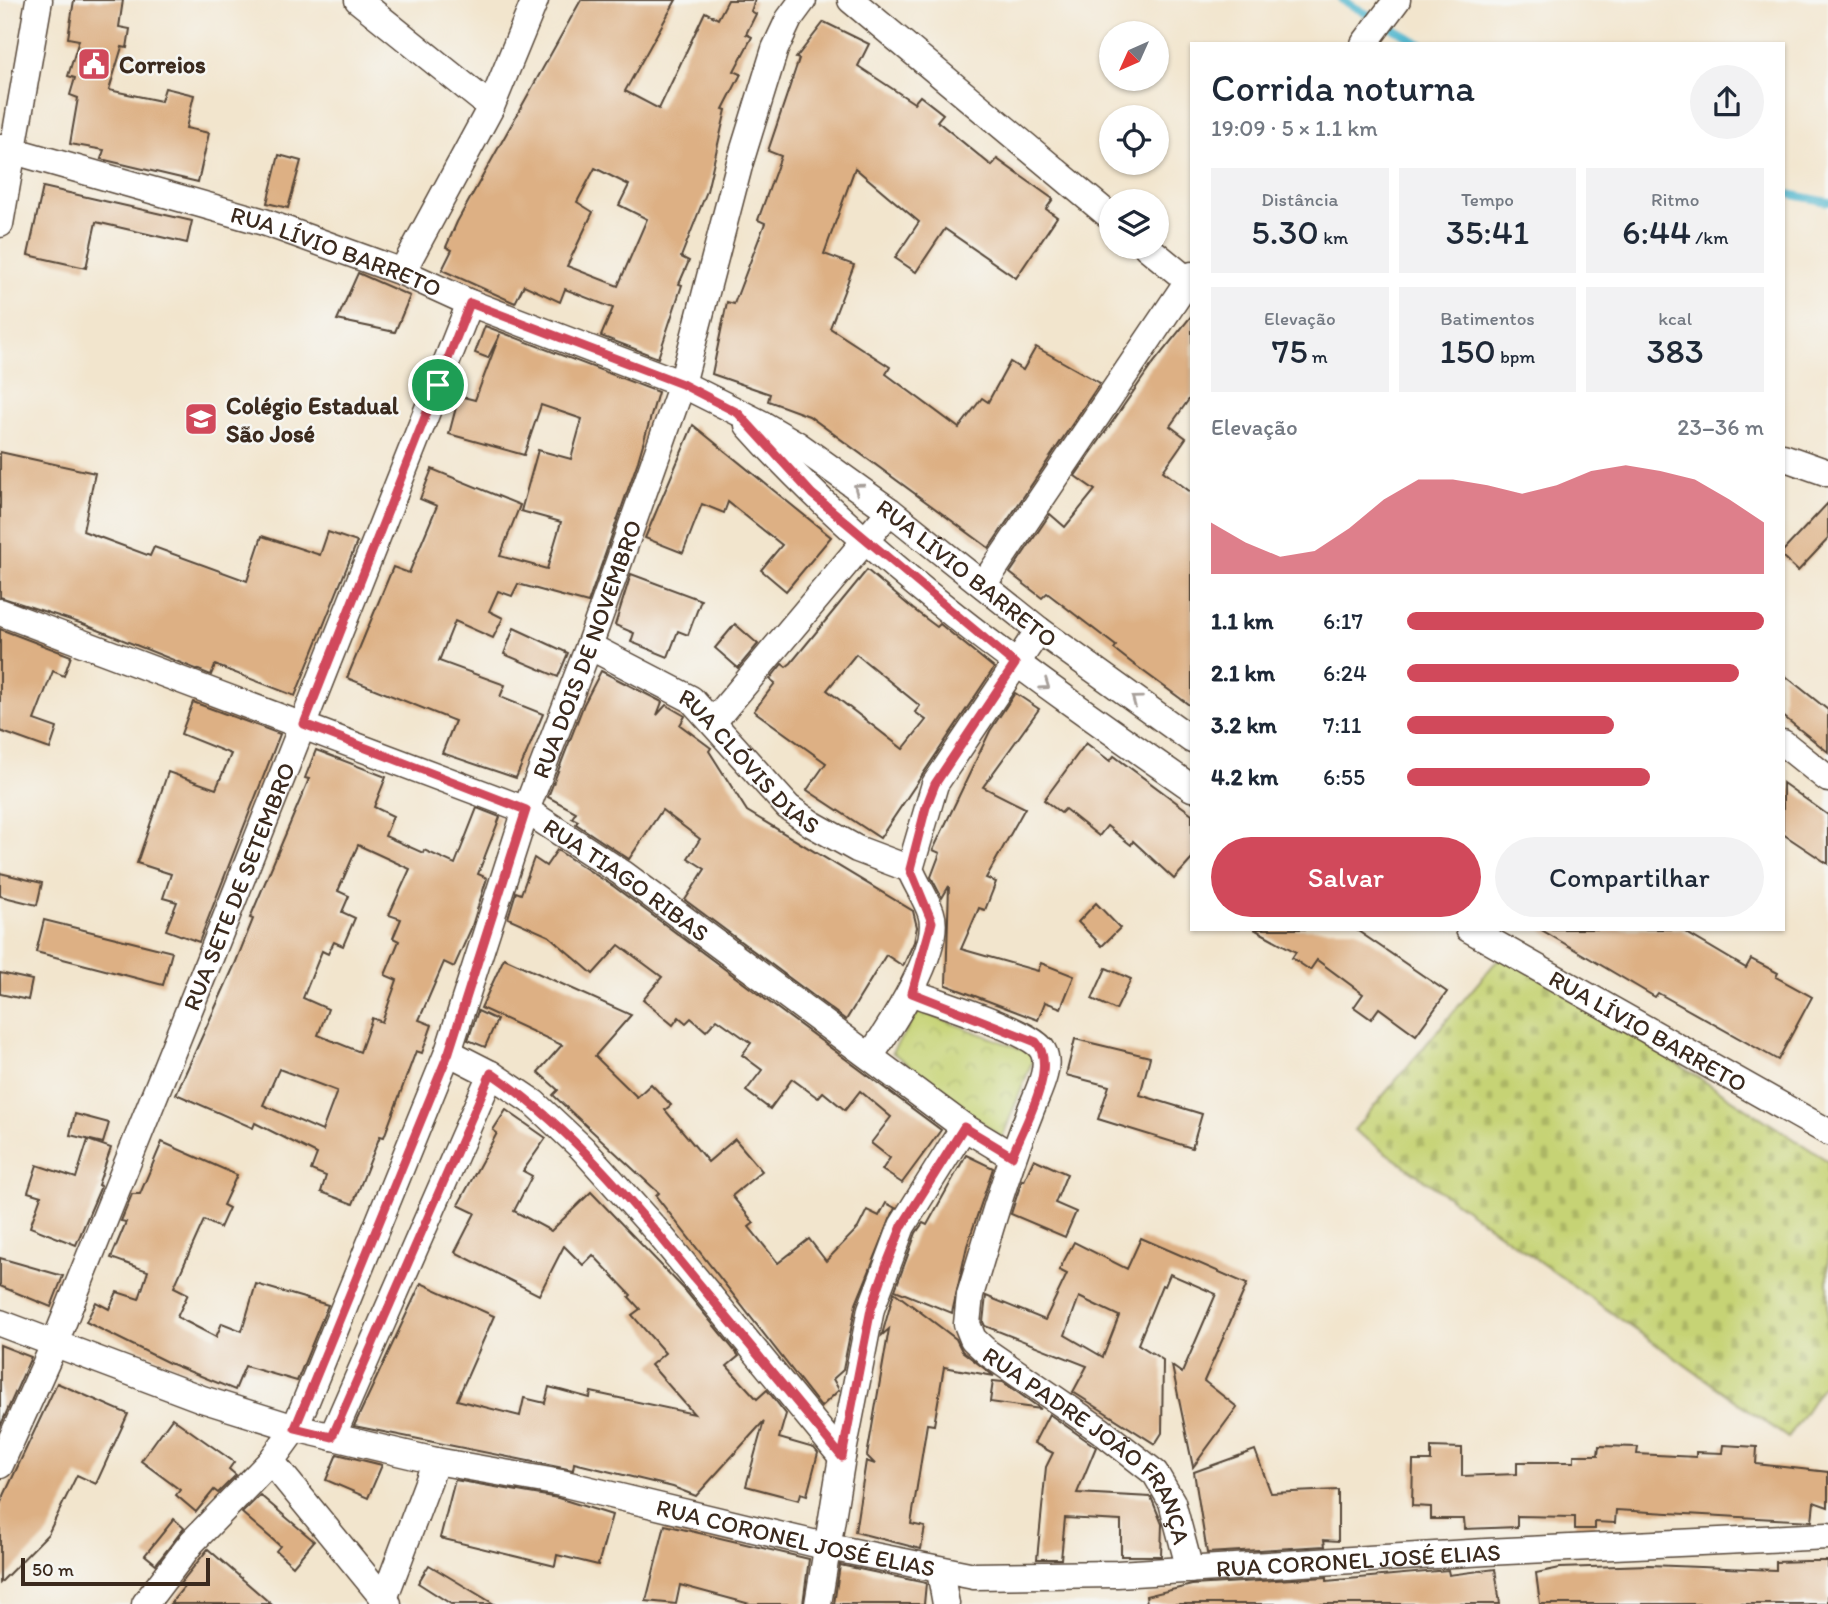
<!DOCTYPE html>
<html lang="pt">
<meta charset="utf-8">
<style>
:root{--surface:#fff;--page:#f2f2f3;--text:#1f2937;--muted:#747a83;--accent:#d1495b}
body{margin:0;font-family:Itim,sans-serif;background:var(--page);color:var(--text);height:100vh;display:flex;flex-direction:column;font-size:26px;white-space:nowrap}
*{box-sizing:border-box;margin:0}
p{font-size:23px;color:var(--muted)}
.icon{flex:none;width:38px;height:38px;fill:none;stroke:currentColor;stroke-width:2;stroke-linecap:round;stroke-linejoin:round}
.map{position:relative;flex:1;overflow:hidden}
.details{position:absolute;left:1190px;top:42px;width:595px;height:889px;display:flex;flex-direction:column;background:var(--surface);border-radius:0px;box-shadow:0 2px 5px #0004}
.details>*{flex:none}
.needle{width:46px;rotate:225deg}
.fabs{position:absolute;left:1099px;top:21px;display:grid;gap:14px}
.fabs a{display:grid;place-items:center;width:70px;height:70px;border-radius:50%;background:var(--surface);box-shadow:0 2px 5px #0004;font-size:35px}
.scale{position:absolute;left:21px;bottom:18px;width:189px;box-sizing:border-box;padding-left:7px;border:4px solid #3b2a1e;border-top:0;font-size:19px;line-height:24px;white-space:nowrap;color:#3b2a1e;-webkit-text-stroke:5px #f6f6f2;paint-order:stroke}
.pin{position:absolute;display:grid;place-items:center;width:60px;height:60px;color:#fff;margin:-30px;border:4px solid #fff;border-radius:50%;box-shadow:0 2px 7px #0007}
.round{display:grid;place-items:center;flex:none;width:74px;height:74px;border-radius:37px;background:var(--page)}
.headline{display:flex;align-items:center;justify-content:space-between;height:119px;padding:0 21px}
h1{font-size:38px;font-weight:600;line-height:52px}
.figures{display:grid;grid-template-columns:repeat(3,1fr);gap:10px;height:119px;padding:7px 21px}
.figures div{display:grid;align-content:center;border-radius:0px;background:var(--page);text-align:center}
.figures b{font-size:35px;font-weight:600}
.figures small{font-size:19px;font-weight:400}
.figures p{font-size:19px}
.chart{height:196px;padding:14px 21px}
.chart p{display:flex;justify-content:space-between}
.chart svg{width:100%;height:126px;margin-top:7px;fill:var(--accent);opacity:.7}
.cta{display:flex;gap:14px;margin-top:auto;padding:14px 21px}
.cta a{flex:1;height:80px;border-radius:42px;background:var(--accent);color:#fff;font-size:28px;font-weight:600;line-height:80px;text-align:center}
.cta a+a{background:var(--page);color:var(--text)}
ul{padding:0 21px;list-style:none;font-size:23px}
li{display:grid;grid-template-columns:112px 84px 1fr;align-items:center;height:52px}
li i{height:18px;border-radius:9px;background:var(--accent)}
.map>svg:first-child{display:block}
.cemetery{fill:url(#cemetery-stones);stroke:#807e4a;stroke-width:2}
.park{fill:url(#park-crowns);stroke:#807e4a;stroke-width:2}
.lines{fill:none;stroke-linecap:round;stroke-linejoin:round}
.stream{stroke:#4fb6cd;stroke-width:8}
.building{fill:#ddb084;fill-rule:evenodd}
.minor-casing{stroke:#564638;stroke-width:29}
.minor{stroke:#fff;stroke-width:26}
.oneway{stroke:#a79f9a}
.route-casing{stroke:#fff;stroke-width:14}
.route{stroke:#d1495b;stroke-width:9}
.labels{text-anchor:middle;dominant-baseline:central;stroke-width:5;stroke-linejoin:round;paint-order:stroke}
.poi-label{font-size:24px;font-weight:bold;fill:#3b2a1e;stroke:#f6f6f2;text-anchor:start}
.street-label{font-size:24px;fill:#3b2a1e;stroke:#f6f6f2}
</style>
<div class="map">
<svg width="1828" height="1604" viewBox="0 0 1828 1604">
<defs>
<pattern id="cemetery-stones" width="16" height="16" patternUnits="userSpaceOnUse" patternTransform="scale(1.75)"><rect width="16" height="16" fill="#c6d375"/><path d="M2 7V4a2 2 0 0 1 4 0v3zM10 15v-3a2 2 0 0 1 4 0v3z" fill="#abb565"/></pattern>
<pattern id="park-crowns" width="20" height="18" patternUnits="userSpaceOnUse" patternTransform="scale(1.75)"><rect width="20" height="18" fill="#c6d375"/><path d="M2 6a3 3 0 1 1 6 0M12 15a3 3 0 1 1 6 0" fill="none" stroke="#abb565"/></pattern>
</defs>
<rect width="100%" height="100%" fill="#f6f6f2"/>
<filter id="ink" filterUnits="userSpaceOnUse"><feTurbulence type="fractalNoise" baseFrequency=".0143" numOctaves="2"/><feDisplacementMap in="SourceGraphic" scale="14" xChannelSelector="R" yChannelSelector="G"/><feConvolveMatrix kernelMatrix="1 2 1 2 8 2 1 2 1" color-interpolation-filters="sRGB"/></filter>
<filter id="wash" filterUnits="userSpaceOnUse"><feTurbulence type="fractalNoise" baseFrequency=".00686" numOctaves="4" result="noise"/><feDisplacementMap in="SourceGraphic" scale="28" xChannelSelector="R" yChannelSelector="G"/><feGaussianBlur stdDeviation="1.57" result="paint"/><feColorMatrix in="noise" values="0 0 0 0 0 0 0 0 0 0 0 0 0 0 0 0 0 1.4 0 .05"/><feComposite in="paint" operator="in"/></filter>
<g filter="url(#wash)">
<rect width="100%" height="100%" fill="#f2e5cd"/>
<!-- cemetery -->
<polygon class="cemetery" points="1504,952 1828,1161 1828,1378 1788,1438 1354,1130"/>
<!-- park -->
<polygon class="park" points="919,1011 1035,1054 1002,1138 892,1052"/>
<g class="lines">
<!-- stream -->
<g class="stream">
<polyline points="1342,0 1421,44"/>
<polyline points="1783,193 1828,202"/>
</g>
</g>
<g id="blocks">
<!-- building -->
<g class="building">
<polygon points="74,0 123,0 119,27 130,29 127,48 122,47 109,90 161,101 165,88 194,95 186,128 209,133 198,182 101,159 104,150 70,144 78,98 70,95 75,78 68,76 79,40 68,38"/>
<path d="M581,0H676L625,91L659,109L705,12L718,19L728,0H755L751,11L756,14L746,34L752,37L734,71L741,74L723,109L726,110L707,191L681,257L689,261L679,284L682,285L658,358L601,336L613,308L565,289L560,302L524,285L515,303L442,270L452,250L446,247L457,222ZM595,168L629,185L619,205L647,219L618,286L567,266L593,212L577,202Z"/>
<polygon points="824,22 869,44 858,66 914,103 920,96 943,114 937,121 992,166 997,159 1053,199 1046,209 1057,217 1016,278 945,229 916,272 895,258 919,222 855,168 824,254 854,265 830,328 890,367 886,374 959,428 982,398 988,402 1010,362 1023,370 1036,347 1100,383 989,548 809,416 768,401 770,394 712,374 727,302 734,304 765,223 758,220 781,156 768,151 799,59 796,58"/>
<polygon points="279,155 301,161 288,208 267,203"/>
<polygon points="43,187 192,221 187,243 96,222 86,268 28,255"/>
<polygon points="358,273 410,296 395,332 337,320"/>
<polygon points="1192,315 1192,395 1170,426 1186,438 1163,471 1192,493 1192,707 1132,663 1114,649 1116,646 1047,593 1042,598 1010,573 1050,514 1065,527 1095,490 1075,476 1151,366"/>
<polygon points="485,326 658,392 638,461 588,603 518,584 512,596 498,591 489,611 503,618 493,638 455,621 439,661 505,685 500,697 543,714 516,778 442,753 455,721 347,678 393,567 409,573 437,506 420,499 432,469 520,505 500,556 547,569 561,522 521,511 538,450 571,459 582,419 541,405 524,455 449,434 459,396 475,400 500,334 488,358 475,353"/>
<polygon points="693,425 831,537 786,591 761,570 782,545 728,502 724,513 702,504 683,553 645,538"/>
<polygon points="0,452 95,473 83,531 150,556 154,547 247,581 262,536 320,555 328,532 357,542 295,696 215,665 211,675 83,624 0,597"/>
<polygon points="1828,503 1828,539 1798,571 1783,557 1783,551"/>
<path d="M867,570L913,609L937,627L940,624L994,668L880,838L807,790L826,763L754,711L775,683L770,679L782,664L786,667L791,663ZM856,654L920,706L915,712L926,720L903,749L827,690Z"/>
<polygon points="631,574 701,600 688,635 678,631 668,657 631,642 634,633 615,625"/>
<polygon points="735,624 758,644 738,668 715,648"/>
<polygon points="514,628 568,653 558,677 504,654"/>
<polygon points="0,629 71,656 64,676 53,671 34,720 57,728 50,749 0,731"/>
<polygon points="601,671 662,702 657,715 666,705 685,716 680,725 711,748 709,751 747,811 913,911 917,927 914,942 903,966 886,955 846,1020 685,900 705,869 688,858 700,839 662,810 629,859 576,824 578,821 572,818 576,812 548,797 584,704"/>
<polygon points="1783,674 1828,710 1828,752 1783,716"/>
<polygon points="1015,693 1039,709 983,787 1025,808 986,878 996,882 985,910 979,908 961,949 1038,971 1041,963 1074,976 1061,1008 1045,1002 1038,1020 946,985 949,886 942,898 931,877 940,853 933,850 990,731"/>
<polygon points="193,702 280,734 199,942 166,930 177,902 163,898 171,874 137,863 168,772 216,789 231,754 181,734"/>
<polygon points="1086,743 1110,761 1114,756 1192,814 1192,859 1174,879 1133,841 1131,845 1107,826 1099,836 1065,809 1061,813 1044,800"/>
<path d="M316,750L386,777L374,807L393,816L385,836L423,853L424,850L455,864L477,808L500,817L478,874L487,878L471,929L454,967L444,962L419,1020L432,1025L422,1053L416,1051L384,1137L380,1136L353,1204L321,1192L326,1176L311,1170L317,1154L255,1123L253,1128L176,1094L235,964L253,919L250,918L309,779L305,778ZM358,845L410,869L389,915L401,919L393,938L399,941L385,975L397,980L382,1022L372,1018L360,1052L318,1035L328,1009L303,998L322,951L328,954L334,942L343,946L355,918L342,912L349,896L338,891ZM279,1069L337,1091L322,1131L263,1105Z"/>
<polygon points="1783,783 1828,815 1828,864 1783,834"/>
<polygon points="557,850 613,886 941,1130 902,1183 882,1170 890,1158 871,1143 891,1117 860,1091 845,1110 823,1092 818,1098 792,1079 770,1109 746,1091 762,1070 742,1055 751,1043 717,1019 706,1031 691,1018 686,1023 679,1017 673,1025 643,1000 662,977 619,945 593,974 549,936 508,918 516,892 521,894 534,858 546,866"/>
<polygon points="0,873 42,883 37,905 0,896"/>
<polygon points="1096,903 1120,928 1102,946 1078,922"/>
<polygon points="44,920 172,952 163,985 36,952"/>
<polygon points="1254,929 1355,929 1447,992 1416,1035 1379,1008 1371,1019 1354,1007 1363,994 1317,960 1310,970 1292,958 1296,952"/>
<polygon points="1540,929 1680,929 1746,968 1751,959 1778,973 1776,977 1812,997 1778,1060 1658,993 1655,997"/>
<polygon points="504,958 631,1015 595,1056 637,1097 651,1084 671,1105 665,1110 708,1162 735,1139 762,1171 732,1196 754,1223 749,1227 778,1263 809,1239 826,1261 858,1228 867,1210 879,1216 886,1203 895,1208 856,1304 843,1370 833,1379 839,1390 821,1407 656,1196 659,1193 553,1095 558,1090 538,1072 562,1045 481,1008"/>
<polygon points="1106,968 1131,979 1116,1010 1092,999"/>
<polygon points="0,973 32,980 28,1000 0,994"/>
<polygon points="478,1011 497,1020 485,1047 468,1040"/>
<polygon points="1075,1039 1150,1057 1140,1095 1202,1114 1192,1148 1098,1119 1109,1086 1066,1075"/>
<polygon points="506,1110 546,1138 523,1171 532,1176 514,1211 551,1231 591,1192 684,1289 739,1356 727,1366 757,1399 767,1390 786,1414 779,1438 814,1448 818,1453 807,1495 801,1493 799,1500 746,1486 764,1421 696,1496 673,1487 574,1463 573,1470 354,1426 421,1283 494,1316 457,1400 520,1416 524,1398 545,1403 549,1387 590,1398 591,1392 694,1414 651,1365 665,1353 632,1315 640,1309 629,1297 631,1295 593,1255 583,1265 564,1246 539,1295 455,1252 475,1213 458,1205 497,1133 493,1130"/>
<polygon points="75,1114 109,1123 103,1143 70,1135"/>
<polygon points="88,1140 111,1148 98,1185 101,1186 76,1245 30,1227 41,1196 28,1192 37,1165 76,1178"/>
<polygon points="162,1142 237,1175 223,1205 229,1208 220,1228 204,1220 174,1287 188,1294 177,1317 216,1337 222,1323 242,1331 256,1284 328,1305 297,1381 245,1366 235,1390 169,1363 86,1322 96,1302 109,1309 117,1292 139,1299 148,1271 111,1258 126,1222 121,1221 132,1194 140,1194"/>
<polygon points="966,1155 993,1168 967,1246 952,1313 895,1290 916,1233 923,1223 927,1225"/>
<polygon points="1034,1159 1067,1174 1055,1203 1076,1212 1065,1237 1011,1214 1022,1180 1024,1181"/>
<path d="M1141,1238L1247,1284L1204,1381L1237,1407L1193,1467L1172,1366L1182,1373L1216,1294L1170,1274L1165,1286L1162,1285L1138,1344L1163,1360L1162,1433L1155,1444L1073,1392L1087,1366L985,1326L983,1322L986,1296L1045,1320L1067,1274L1059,1270L1074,1242L1127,1269ZM1079,1297L1119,1316L1103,1357L1065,1335Z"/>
<polygon points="0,1258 63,1276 51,1307 0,1286"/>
<polygon points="894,1292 956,1339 962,1351 994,1376 944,1367 934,1425 927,1424 911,1524 925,1527 921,1549 855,1532 866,1461 875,1464 867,1456 889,1329 882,1335"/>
<polygon points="0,1345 31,1357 0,1427"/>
<polygon points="993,1381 1003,1382 1041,1409 990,1402"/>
<polygon points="57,1383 128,1414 96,1484 77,1475 48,1534 0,1583 0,1504"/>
<polygon points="1049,1414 1096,1447 1077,1493 1151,1497 1162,1524 1161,1556 1121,1556 1121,1521 1065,1518 1061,1559 1037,1559 1046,1467 1053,1453 1034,1443"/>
<polygon points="172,1418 234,1462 229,1469 236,1475 218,1493 214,1490 196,1512 176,1495 180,1490 141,1461"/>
<polygon points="1723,1445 1757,1447 1756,1464 1828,1472 1828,1507 1814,1502 1812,1521 1616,1510 1615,1523 1595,1522 1595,1529 1575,1529 1575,1517 1517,1516 1517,1527 1465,1529 1464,1519 1431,1519 1431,1507 1412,1506 1413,1461 1431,1461 1431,1447 1462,1448 1462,1476 1517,1474 1517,1462 1574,1462 1574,1455 1598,1455 1599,1446 1638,1447 1637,1454 1696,1457 1696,1452 1722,1453"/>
<polygon points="1255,1450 1271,1493 1338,1490 1338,1541 1324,1540 1325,1546 1207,1553 1194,1472"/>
<polygon points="337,1454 382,1465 368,1498 326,1480"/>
<polygon points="455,1480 558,1498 612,1515 598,1565 557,1555 555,1566 440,1538"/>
<polygon points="260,1495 314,1541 293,1566 276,1551 280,1546 242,1513"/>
<polygon points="174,1519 184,1528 156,1564 145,1555"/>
<polygon points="665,1525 809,1559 803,1604 750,1604 680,1585 676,1604 646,1601"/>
<polygon points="208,1549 271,1604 170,1604 184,1587 180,1584"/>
<polygon points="1806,1561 1828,1561 1828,1604 1540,1604 1536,1573 1560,1568 1649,1565 1776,1570 1776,1562"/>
<polygon points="429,1565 494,1604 451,1604 418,1583"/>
<polygon points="840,1565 926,1583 924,1604 834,1604"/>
<polygon points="1495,1569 1500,1604 1147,1604 1146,1596 1192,1585 1327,1577 1327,1581 1337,1580 1448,1570 1449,1575"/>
</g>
</g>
</g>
<g filter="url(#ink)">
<use href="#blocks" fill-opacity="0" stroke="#564638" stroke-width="2"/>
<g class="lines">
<defs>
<g id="minor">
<polyline points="358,0 491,107"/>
<polyline points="851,0 1111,217"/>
<polyline points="1364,44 1397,0"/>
<path id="s1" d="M0,147L264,222L402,272L470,303L682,384L762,424L798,445L890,511L1039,630L1192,740"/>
<polyline points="0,224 39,0"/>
<polyline points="1147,247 1192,284"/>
<polyline points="402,272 491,107 535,0"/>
<path d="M748,425C876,568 1036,679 1192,788"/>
<polyline points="1783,457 1828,473"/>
<polyline points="983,585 1192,275"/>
<path id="s2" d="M0,612L526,810L622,873L964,1127L1012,1156"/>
<path id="s3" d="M589,646L691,699L788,807L812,824L857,849L910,869"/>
<polyline points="714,721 890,511"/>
<polyline points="1783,743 1828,779"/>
<path id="s4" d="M1469,929L1828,1132"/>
<path id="s5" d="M913,993C937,1002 1034,1032 1043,1051C1052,1068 1036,1095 1030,1112C1006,1172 989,1233 970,1295L967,1324L973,1339L988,1353L1100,1430L1155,1473L1172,1502L1190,1570"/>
<polyline points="448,1052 491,1074 534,1103 582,1148 655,1229 842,1457"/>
<path d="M871,1055C890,1027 943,948 931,913C926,898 916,884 910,869L935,784L1039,630"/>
<path id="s6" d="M0,1323L202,1399L295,1428L436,1461L561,1483L829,1547L974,1576L1117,1574L1486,1552L1828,1536"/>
<polyline points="332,1437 491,1074"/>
<polyline points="271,1461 388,1604"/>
<path id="s7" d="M0,1465L54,1345L214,948L470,303"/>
<polyline points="940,1571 946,1604"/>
<polyline points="384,1599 436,1461"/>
<path id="s8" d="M145,1604L192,1542L271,1461L295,1428L448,1052L526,810L589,646L682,384L740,162L775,49L789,19L803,0"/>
<polyline points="818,1604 842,1457 871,1309 902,1226 964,1127"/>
</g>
</defs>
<!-- minor casing -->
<use href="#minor" class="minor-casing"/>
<!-- minor -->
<use href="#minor" class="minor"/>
</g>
<!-- one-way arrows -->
<defs><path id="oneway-chevron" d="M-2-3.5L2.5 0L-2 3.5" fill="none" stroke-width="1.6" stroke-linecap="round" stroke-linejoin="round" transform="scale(1.75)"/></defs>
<g class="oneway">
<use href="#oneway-chevron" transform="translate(858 488) rotate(-144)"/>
<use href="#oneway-chevron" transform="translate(1045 685) rotate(35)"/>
<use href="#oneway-chevron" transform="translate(1136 700) rotate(-144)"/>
</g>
</g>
<g class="lines" filter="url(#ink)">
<defs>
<path id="route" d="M470,303L682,384L738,413L812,494L1015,664L935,784L926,807L910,869L932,922L912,993L1036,1042C1059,1067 1023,1128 1012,1156L964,1127L902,1226L886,1266L871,1309L842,1457C793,1398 745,1339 696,1280C634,1204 573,1129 491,1073L332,1437L295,1428L449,1052L526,810L304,724Z"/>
</defs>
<!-- route casing -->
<use href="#route" class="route-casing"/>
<!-- route -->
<use href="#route" class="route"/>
</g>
<!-- icons -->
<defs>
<symbol id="civic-square" viewBox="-11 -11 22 22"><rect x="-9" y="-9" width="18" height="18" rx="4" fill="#d1495b" stroke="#f6f6f2"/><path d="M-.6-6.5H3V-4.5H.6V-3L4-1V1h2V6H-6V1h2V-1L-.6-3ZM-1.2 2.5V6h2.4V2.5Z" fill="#fff"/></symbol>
<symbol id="school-square" viewBox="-11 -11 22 22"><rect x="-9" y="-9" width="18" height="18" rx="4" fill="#d1495b" stroke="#f6f6f2"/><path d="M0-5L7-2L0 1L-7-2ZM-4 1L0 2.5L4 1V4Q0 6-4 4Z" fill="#fff"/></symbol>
</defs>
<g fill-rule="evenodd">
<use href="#civic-square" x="75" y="45" width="38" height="38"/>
<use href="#school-square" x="182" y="400" width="38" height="38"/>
</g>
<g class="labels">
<!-- poi labels -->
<g class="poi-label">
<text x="119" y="64">Correios</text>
<text x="226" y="405">Colégio Estadual<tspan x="226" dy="28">São José</tspan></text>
</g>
<!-- street labels -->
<g class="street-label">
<text stroke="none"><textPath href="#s1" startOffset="352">RUA LÍVIO BARRETO</textPath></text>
<text stroke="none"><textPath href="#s1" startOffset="1066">RUA LÍVIO BARRETO</textPath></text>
<text stroke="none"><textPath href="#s8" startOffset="1064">RUA DOIS DE NOVEMBRO</textPath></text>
<text stroke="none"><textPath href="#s3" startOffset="200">RUA CLÓVIS DIAS</textPath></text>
<text stroke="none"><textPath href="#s2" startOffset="684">RUA TIAGO RIBAS</textPath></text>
<text stroke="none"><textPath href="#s7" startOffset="626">RUA SETE DE SETEMBRO</textPath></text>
<text stroke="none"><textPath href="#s4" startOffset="206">RUA LÍVIO BARRETO</textPath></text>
<text stroke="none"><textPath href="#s5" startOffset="606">RUA PADRE JOÃO FRANÇA</textPath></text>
<text stroke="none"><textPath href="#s6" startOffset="826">RUA CORONEL JOSÉ ELIAS</textPath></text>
<text stroke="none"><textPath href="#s6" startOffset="1393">RUA CORONEL JOSÉ ELIAS</textPath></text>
</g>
</g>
</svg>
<div class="fabs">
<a><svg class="needle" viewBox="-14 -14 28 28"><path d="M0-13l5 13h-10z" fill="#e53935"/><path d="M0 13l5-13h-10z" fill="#747a83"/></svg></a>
<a><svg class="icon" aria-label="locate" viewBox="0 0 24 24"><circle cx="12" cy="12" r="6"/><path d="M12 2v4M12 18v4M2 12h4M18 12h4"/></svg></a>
<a><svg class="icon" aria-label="layers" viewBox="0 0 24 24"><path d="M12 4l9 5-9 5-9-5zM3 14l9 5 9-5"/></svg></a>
</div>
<div class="scale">50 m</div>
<div class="pin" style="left:438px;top:385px;background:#1e9e55"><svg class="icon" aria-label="arrive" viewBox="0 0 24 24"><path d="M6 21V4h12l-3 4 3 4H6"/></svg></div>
<section class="details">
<div class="headline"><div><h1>Corrida noturna</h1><p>19:09 · 5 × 1.1 km</p></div><a class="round"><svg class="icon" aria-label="share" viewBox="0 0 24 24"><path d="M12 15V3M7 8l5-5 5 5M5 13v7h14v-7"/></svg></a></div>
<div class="figures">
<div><p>Distância</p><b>5.30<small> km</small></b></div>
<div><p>Tempo</p><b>35:41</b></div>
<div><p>Ritmo</p><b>6:44<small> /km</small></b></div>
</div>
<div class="figures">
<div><p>Elevação</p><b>75<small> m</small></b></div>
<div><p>Batimentos</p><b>150<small> bpm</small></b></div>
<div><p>kcal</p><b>383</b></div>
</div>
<div class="chart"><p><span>Elevação</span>23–36 m</p>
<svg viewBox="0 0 160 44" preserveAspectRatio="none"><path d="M0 44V26L10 33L20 38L30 36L40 28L50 18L60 11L70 11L80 13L90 16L100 13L110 8L120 6L130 8L140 11L150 18L160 26V44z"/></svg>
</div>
<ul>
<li><b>1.1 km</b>6:17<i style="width:100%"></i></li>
<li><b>2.1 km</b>6:24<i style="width:93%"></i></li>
<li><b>3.2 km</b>7:11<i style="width:58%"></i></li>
<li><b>4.2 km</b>6:55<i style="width:68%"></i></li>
</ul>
<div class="cta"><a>Salvar</a><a>Compartilhar</a></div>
</section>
</div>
